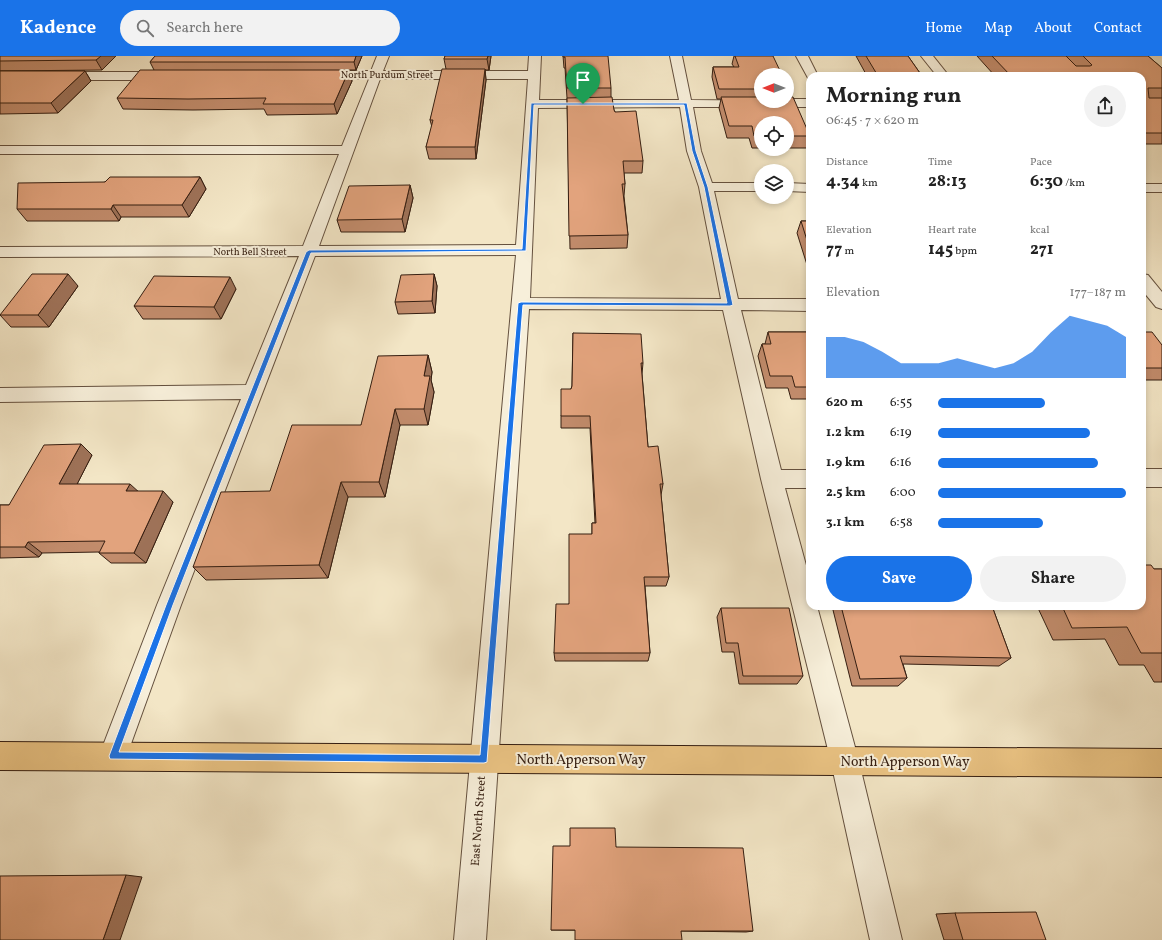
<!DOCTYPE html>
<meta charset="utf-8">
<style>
:root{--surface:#fff;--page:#f2f2f2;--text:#222;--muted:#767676;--accent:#1a73e8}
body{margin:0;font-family:Vollkorn,serif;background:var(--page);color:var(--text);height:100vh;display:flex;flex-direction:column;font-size:15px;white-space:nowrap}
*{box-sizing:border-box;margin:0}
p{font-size:13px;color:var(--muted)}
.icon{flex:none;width:22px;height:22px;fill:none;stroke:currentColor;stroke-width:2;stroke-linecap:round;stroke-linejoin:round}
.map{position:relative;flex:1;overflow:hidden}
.panel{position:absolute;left:806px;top:16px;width:340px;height:538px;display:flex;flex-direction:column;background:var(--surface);border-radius:12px;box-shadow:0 2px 6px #0003}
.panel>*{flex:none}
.needle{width:26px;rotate:270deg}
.fabs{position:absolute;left:754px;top:12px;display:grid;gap:8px}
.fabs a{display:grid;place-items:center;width:40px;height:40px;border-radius:50%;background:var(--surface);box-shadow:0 2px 6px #0003;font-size:20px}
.pin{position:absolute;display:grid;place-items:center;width:34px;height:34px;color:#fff;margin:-41px -17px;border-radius:50% 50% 50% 0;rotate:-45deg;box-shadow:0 0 4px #0007}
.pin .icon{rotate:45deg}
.round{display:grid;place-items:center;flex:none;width:42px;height:42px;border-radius:21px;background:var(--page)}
.overview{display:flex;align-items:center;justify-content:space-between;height:68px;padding:0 20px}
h1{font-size:22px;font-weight:700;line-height:30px}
.metrics{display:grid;grid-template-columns:repeat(3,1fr);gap:6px;height:68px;padding:4px 20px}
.metrics div{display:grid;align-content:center}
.metrics b{font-size:17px;font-weight:700}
.metrics small{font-size:11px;font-weight:400}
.metrics p{font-size:11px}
.chart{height:112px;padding:8px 20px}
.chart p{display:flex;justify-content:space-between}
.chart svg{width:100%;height:72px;margin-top:4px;fill:var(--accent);opacity:.7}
.action{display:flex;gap:8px;margin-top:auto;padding:8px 20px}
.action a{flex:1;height:46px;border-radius:24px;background:var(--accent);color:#fff;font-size:16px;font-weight:700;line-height:46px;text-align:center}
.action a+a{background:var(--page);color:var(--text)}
ul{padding:0 20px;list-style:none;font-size:13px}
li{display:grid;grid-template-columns:64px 48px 1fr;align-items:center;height:30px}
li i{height:10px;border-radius:5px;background:var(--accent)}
header{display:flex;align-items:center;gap:24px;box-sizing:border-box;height:56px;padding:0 20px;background:var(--accent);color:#fff}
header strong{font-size:19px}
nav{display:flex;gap:22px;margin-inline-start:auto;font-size:14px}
.search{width:280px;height:36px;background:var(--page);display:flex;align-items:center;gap:10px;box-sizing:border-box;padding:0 14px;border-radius:22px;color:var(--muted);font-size:15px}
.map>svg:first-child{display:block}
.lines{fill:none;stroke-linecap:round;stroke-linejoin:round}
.minor-casing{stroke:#64503e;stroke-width:2}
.major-casing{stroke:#351e11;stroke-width:2}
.minor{fill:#f7efda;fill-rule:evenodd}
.major{fill:#eac383;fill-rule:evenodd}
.wall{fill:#c28c6c;stroke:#351e11}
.shaded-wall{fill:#9e7258;stroke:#351e11}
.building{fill:#e2a37d;stroke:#351e11}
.route{fill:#1a73e8;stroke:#fff;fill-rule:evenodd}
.labels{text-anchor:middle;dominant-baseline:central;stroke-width:4;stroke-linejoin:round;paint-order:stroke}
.far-street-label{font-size:10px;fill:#351e11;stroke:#f7efda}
.street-label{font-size:12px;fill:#351e11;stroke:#f7efda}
.near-street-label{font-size:14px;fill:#351e11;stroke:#f7efda}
</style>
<header>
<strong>Kadence</strong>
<div class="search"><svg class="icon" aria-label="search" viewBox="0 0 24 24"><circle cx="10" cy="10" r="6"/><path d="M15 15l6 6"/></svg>Search here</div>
<nav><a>Home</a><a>Map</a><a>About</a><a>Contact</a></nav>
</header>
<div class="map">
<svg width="1162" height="884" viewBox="0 0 1162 884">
<rect width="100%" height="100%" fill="#f3e6c6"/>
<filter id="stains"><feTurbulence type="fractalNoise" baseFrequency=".005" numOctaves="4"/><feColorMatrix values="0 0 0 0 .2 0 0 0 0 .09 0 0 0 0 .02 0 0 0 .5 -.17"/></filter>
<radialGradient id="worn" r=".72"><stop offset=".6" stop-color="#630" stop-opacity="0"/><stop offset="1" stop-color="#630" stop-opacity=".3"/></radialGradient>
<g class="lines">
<defs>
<g id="minor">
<path d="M377,0H389L383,15H528L529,0H541L539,44H679L670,0H682L691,44L787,45V43H810V51H693L701,95L712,127H761V135H714L738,243H810V255L741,254L781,414H810V432H785L810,524V550H817L859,706L902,884H870L831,706L761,423L723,254L529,253L486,884H454L516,199L315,200L181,549L123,710L113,714L103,710L99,700L157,549L241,343L0,346V332L246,329L299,200L0,201V191L303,190L339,98H0V90H342L369,23H321L317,21L315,19L317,17L321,15H371ZM380,23H528L516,189L319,190ZM680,51L687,95L699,131L721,243L530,242L538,52Z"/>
<polygon points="796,0 808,0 818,20 810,20 810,23 808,22"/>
<polygon points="921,0 933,0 949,20 937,20"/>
<polygon points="0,16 166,16 170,18 172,20 170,22 166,24 0,24"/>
<polygon points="787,127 810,128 810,136 787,135"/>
<rect x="1142" y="128" width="20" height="8"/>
<polygon points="1142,218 1148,219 1162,236 1162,253 1156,251 1142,234"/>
<rect x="1142" y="413" width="20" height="18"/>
</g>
<polygon id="major" points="0,686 1162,693 1162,721 0,714"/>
</defs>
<!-- minor casing -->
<use href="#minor" class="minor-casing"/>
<!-- major casing -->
<use href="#major" class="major-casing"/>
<!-- minor -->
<use href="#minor" class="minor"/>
<!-- major -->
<use href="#major" class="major"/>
</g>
<!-- wall -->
<g class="wall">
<polygon points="0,0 116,0 102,14 0,15"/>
<polygon points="155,0 362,0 356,14 349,14 352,25 337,58 267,59 264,53 193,54 123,53 117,42 154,14 150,6"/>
<polygon points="445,0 491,0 489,14 485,14 486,24 476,103 429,103 426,91 432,71 430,64 446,13 444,3"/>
<polygon points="563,0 611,32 611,41 614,54 643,105 642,117 624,117 625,128 624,140 628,179 627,192 570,193 567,42 565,12 564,12"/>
<polygon points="734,0 773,0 761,19 761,45 810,79 807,92 787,92 787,67 761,67 761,92 752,92 749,82 727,82 719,52 721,43 717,43 712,21 713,11 734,11 732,8"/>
<polygon points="856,0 908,0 922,20 867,20"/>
<polygon points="977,0 1148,0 1162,12 1162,88 1142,88 1142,20 995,20"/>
<polygon points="0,15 85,15 91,25 58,57 0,58"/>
<polygon points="200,121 206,133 189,161 121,161 119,165 27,165 17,153 105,126"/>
<polygon points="410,129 413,142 405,176 341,176 337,164"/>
<polygon points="801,165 810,165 810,212 808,212 797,177"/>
<polygon points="434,218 437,230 435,257 398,258 395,246"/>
<polygon points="78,230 49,271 11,271 0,259"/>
<polygon points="236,233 221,263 143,263 134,250"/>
<polygon points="768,276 810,276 810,343 791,343 788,332 766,332 758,300 762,288 765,288"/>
<polygon points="1142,276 1162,289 1162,324 1142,324"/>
<polygon points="573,277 643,307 642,318 648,391 663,428 661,439 669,521 666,530 645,530 650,597 648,605 555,605 554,597 569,548 592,478 592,467 595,467 590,372 561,372 561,360 572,330"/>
<polygon points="428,299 432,316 431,324 434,336 428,369 400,369 385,441 348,441 328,522 206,524 193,511 270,435 361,369"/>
<polygon points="81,388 92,399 77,428 137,435 173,446 146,507 111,507 99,497 99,496 42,497 39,501 0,502 0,449 9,449"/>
<polygon points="1154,513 1162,513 1162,626 1154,626 1144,609 1119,609 1105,583 1053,584 1037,550 1142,550"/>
<polygon points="832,550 992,550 1011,602 999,610 903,608 907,622 898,630 852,630"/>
<polygon points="721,552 803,620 797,628 739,628 734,596 722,596 717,561"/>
<polygon points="616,791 753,875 746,876 681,875 552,874 551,874"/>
<polygon points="955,857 1046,884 944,884 936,858"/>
</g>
<!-- shaded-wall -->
<g class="shaded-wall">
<polygon points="101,0 116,0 102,14 96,4"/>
<polygon points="356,0 362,0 356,14 354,6"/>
<polygon points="488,0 491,0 489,14 487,3"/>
<polygon points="485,13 486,24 476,103 475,91"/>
<polygon points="349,14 352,25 337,58 334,48"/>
<polygon points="85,15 91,25 58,57 51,47"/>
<polygon points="200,121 206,133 189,161 182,149"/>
<polygon points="410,129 413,142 405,176 402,163"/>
<polygon points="113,149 121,161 119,165 111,153"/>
<polygon points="68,218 78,230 49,271 38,259"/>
<polygon points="434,218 437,230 435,257 432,245"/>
<polygon points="230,221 236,233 221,263 214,251"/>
<polygon points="428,299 432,316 431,324 434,336 428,369 424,353 424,320"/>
<polygon points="395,353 400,369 385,441 379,426"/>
<polygon points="81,388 92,399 72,438 59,428"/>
<polygon points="341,426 348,441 328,522 319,509"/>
<polygon points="130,428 141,438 126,435"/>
<polygon points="163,435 173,446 146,507 134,497"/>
<polygon points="28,486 42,497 39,501 25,491"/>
<polygon points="126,819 142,821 120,884 103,884"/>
</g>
<!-- building -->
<g class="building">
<polygon points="0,0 101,0 96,4 0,5"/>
<polygon points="155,0 356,0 354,6 150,6"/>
<polygon points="445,0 488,0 487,3 444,3"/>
<polygon points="563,0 608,0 611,32 567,32 565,1 563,1"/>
<polygon points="735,0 773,0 782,19 761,19 761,33 719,33 713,11 739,11"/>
<polygon points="866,0 908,0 922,20 878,20"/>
<polygon points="992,0 1066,0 1076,10 1090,10 1092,9 1083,0 1148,0 1162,12 1162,32 1148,32 1149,42 1162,42 1162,77 1142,77 1142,20 1011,20"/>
<polygon points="442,13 485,13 475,91 426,91 433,64 430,64"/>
<polygon points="140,14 349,14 334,48 263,48 266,42 188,43 117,42"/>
<polygon points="0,15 85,15 51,47 0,47"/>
<polygon points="612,41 614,54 615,56 636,55 643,105 623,105 625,128 622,128 628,179 569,180 567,42"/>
<polygon points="721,41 761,41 761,45 787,45 787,41 793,41 810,80 787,80 787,67 761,67 761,80 754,80 752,70 729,70"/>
<polygon points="110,121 200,121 182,149 113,149 111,153 17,153 18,127 105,126"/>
<polygon points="410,129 402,163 337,164 349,130"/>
<polygon points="801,165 810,165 810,194"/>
<polygon points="32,218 68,218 38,259 0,259"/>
<polygon points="434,218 432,245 395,246 401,219"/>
<polygon points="154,220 230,221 214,251 134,250"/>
<polygon points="768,276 810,276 810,331 795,331 792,320 770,320 762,288 771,288"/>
<polygon points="1142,276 1152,276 1162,289 1162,312 1145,312 1142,308"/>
<polygon points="573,277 641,278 643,307 641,307 648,391 658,390 663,428 660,428 669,521 644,521 650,597 554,597 556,548 569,548 569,478 592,478 592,467 596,467 590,360 561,360 561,333 571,333 572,330"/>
<polygon points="428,299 424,320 430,320 424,353 395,353 379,426 341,426 319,509 193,511 221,436 270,435 292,369 361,369 378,300"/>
<polygon points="81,388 59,428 130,428 126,435 163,435 134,497 99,497 105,485 28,486 25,491 0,491 0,449 9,449 44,389"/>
<polygon points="1142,509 1151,509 1154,513 1162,513 1162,597 1141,597 1127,571 1072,572 1062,550 1142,550"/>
<polygon points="841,550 992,550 1011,602 900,600 907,622 860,623"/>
<polygon points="721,552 789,552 803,620 743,620 738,587 726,587"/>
<polygon points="570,772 615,772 616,791 743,792 753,875 681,875 682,884 575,884 575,874 551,874 553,790 570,790"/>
<polygon points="126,819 103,884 0,884 0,820"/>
<polygon points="1036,856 1046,884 963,884 955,857"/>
</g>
<!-- route -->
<path class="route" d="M531,47H687L696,95L708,131L733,249L730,250L523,249L487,706L484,707L110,703L109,700L166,549L306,196L309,194L522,193ZM534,49H684L692,95L704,131L727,247L521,246L518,247L480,699L119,696L173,549L311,197L526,195Z"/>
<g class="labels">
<!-- far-street labels -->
<g class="far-street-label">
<text x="387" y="19">North Purdum Street</text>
<text x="250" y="196">North Bell Street</text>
</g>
<!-- street labels -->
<g class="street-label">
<text transform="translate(479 765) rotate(-86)">East North Street</text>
</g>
<!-- near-street labels -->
<g class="near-street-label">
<text x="581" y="704">North Apperson Way</text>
<text x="905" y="706">North Apperson Way</text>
</g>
</g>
<rect width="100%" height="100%" filter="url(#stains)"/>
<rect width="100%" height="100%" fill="url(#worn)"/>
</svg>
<div class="fabs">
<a><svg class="needle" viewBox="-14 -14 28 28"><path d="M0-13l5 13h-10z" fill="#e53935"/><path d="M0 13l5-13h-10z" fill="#767676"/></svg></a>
<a><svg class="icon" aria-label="locate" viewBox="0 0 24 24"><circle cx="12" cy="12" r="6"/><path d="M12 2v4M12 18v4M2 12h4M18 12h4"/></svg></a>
<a><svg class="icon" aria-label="layers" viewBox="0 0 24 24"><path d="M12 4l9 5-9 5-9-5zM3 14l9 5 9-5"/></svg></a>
</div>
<div class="pin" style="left:583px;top:48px;background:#1e9e55"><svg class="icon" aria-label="arrive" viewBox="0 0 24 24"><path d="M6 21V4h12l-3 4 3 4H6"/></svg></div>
<section class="panel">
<div class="overview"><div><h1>Morning run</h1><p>06:45 · 7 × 620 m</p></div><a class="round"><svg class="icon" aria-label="share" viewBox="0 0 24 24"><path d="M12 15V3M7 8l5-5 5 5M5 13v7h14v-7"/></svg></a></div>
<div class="metrics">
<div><p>Distance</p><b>4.34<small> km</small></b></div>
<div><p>Time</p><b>28:13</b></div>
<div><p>Pace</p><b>6:30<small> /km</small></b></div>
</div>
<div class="metrics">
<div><p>Elevation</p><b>77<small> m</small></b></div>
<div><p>Heart rate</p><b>145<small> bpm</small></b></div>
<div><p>kcal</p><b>271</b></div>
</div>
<div class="chart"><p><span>Elevation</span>177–187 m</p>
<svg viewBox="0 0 160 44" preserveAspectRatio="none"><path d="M0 44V19L10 19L20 22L30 28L40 35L50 35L60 35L70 32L80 35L90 38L100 35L110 28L120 16L130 6L140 9L150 12L160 19V44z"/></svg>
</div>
<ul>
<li><b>620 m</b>6:55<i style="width:57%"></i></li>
<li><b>1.2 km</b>6:19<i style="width:81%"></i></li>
<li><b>1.9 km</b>6:16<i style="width:85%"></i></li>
<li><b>2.5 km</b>6:00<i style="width:100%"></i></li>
<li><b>3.1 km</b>6:58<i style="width:56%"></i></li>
</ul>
<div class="action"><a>Save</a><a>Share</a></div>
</section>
</div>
